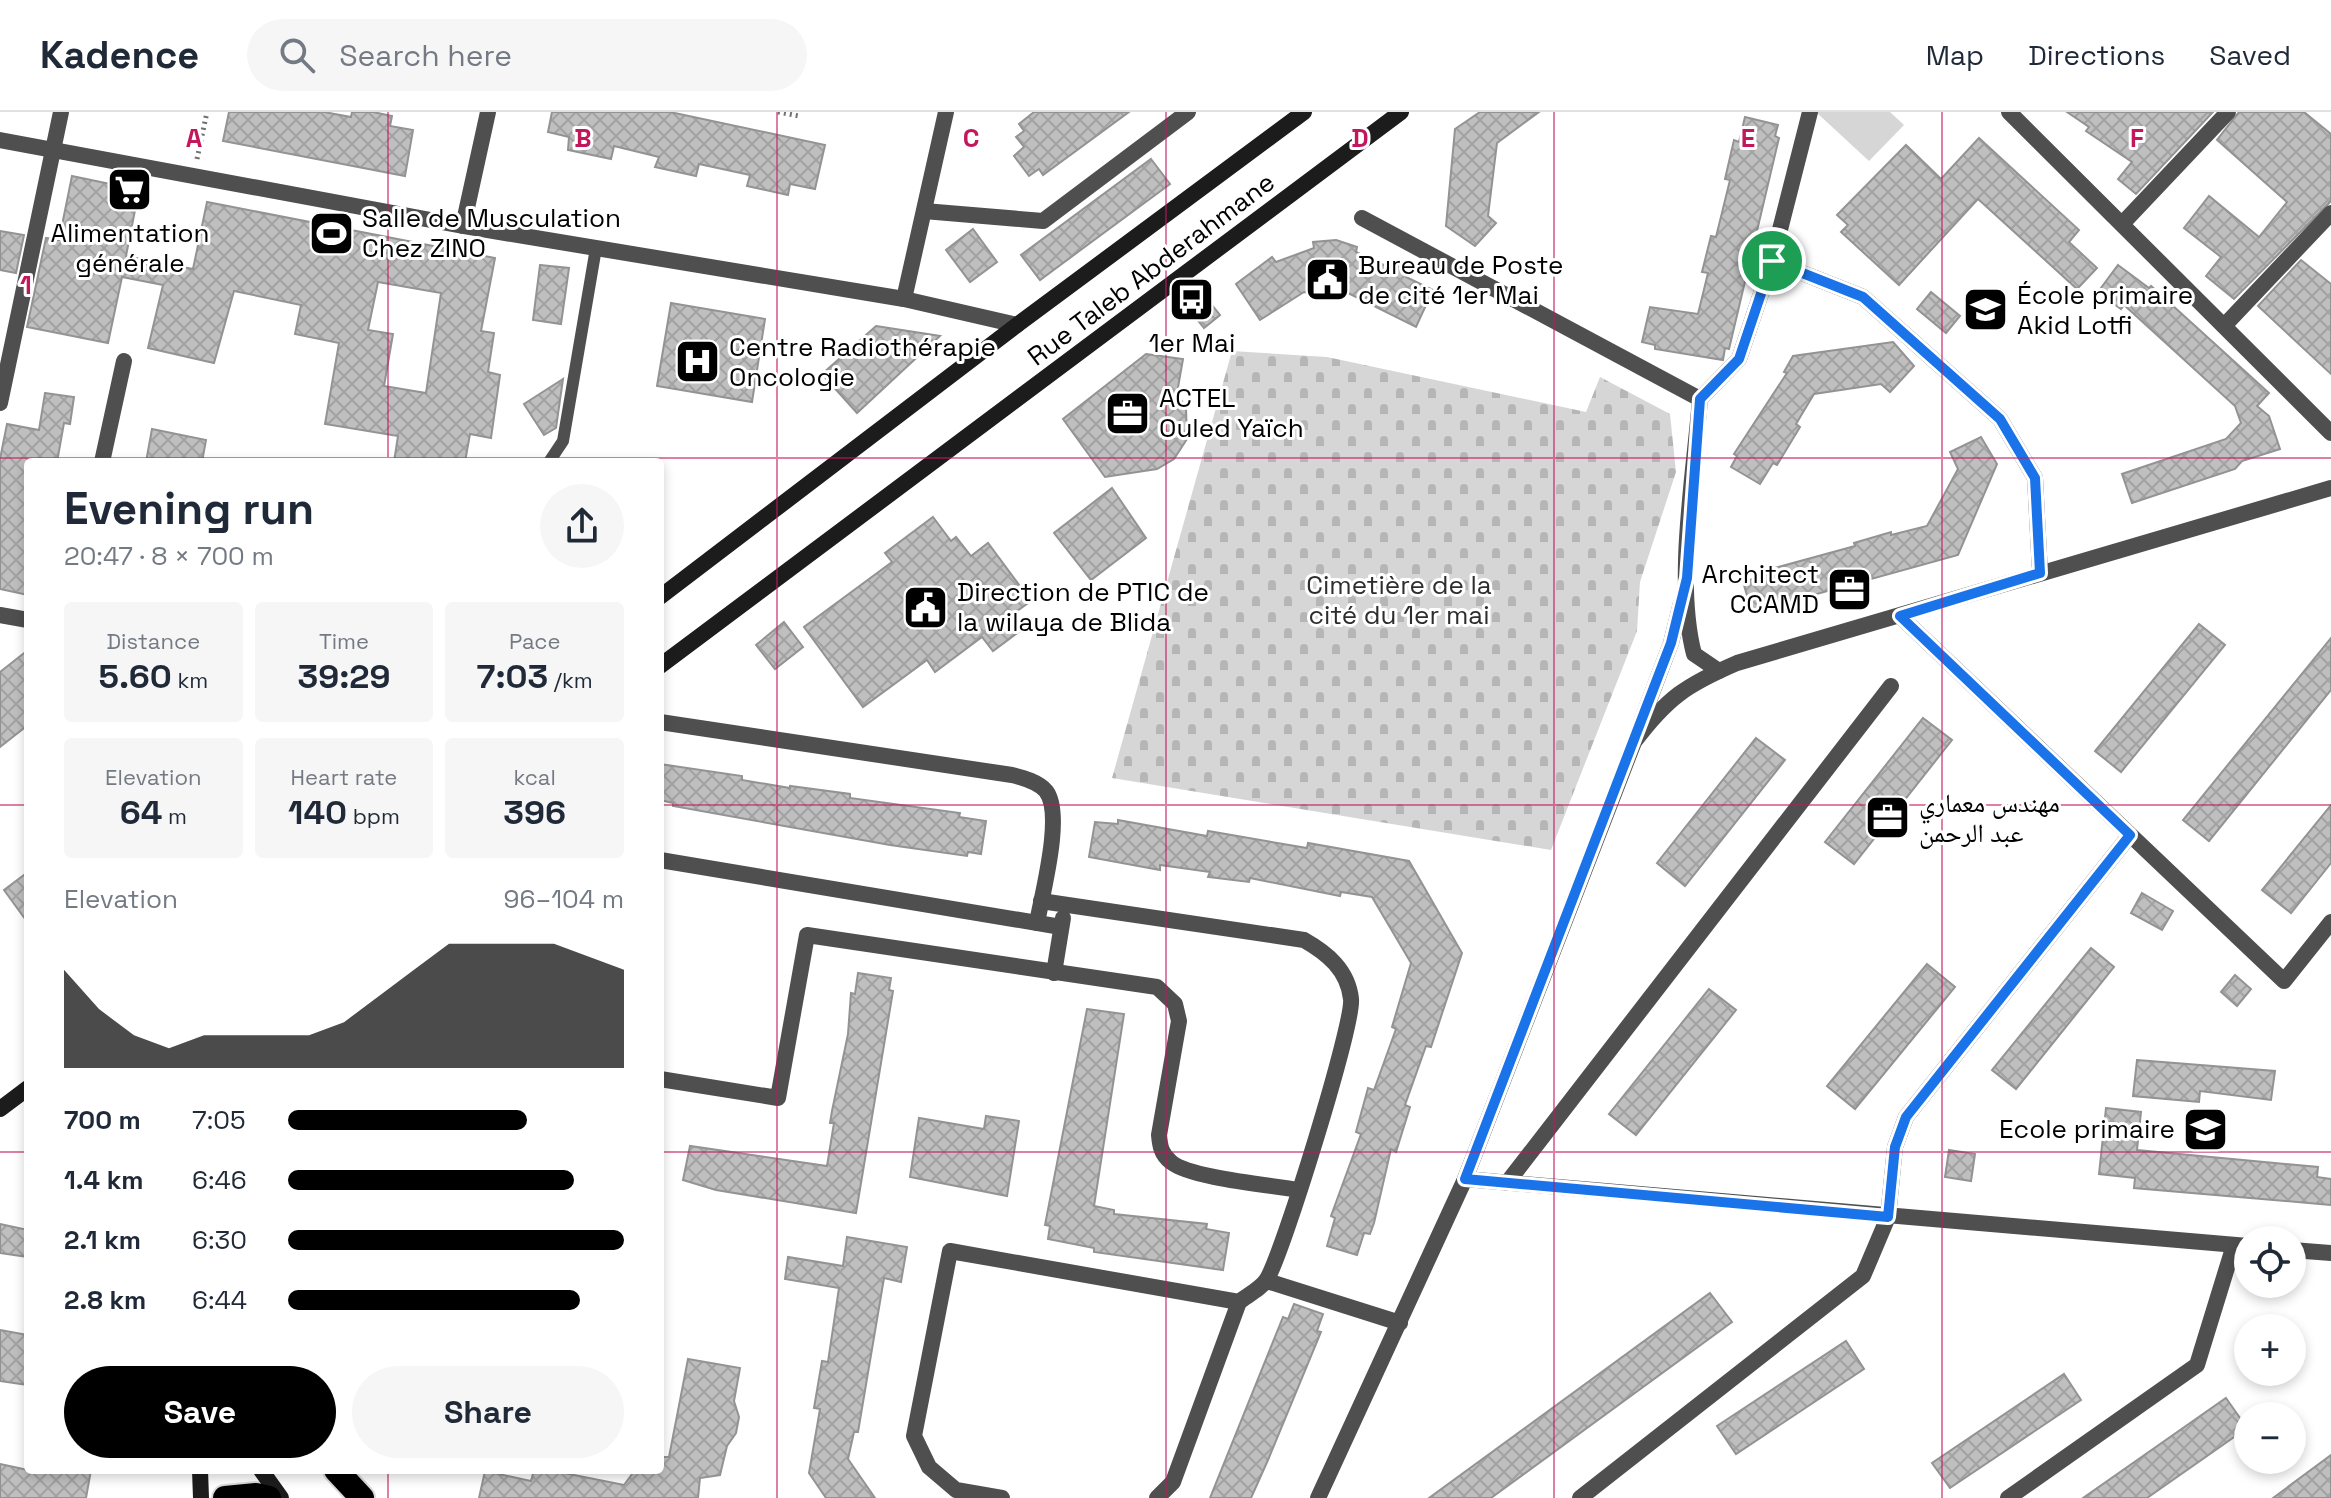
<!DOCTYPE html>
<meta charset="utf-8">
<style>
:root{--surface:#fff;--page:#f6f6f7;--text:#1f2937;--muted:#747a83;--line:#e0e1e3;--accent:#000}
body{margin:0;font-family:"Space Grotesk","Noto Naskh Arabic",sans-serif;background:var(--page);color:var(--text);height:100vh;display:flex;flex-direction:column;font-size:30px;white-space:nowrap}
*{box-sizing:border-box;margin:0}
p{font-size:26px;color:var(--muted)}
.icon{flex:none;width:44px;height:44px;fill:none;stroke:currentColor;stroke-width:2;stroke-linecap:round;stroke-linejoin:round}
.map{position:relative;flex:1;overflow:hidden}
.panel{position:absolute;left:24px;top:346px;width:640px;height:1016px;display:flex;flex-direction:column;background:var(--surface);border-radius:8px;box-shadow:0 4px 12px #0003}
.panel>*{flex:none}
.fabs{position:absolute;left:2234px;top:1114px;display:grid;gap:16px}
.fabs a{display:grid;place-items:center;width:72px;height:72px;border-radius:50%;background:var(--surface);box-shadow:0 4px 12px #0003;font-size:40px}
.pin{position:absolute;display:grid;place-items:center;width:68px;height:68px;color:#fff;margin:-34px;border:4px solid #fff;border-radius:50%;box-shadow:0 2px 8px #0007}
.round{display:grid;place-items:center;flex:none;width:84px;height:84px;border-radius:42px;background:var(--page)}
.overview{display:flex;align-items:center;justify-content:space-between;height:136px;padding:0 40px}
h1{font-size:44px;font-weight:700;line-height:60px}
.metrics{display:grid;grid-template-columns:repeat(3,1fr);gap:12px;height:136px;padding:8px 40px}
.metrics div{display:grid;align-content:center;border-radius:8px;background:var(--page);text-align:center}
.metrics b{font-size:34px;font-weight:700}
.metrics small{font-size:22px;font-weight:400}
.metrics p{font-size:22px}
.chart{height:224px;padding:16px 40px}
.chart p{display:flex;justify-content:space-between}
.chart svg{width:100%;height:144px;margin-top:8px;fill:var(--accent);opacity:.7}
.action{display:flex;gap:16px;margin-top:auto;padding:16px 40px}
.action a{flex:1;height:92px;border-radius:48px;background:var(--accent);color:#fff;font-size:32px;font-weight:700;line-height:92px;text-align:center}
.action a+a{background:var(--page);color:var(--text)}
ul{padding:0 40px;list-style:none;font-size:26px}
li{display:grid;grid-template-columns:128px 96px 1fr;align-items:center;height:60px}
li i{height:20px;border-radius:10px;background:var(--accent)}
header{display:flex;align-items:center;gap:48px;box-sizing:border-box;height:112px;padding:0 40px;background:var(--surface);border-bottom:2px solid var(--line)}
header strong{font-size:38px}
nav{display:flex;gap:44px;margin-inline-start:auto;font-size:28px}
.search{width:560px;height:72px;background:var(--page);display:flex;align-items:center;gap:20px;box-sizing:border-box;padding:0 28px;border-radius:44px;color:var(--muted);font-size:30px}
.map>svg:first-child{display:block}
.cemetery{fill:url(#cemetery-stones)}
.pitch{fill:#d6d6d6}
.building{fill:url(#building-cross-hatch);stroke:#939393;stroke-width:2;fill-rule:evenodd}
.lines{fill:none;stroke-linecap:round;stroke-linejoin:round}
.highway-casing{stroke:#dbdbdb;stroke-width:28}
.path{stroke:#717171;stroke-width:5;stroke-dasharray:2 4;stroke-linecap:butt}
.lane{stroke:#4f4f4f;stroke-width:12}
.street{stroke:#4f4f4f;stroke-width:16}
.secondary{stroke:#1c1c1c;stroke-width:16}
.highway{stroke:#000;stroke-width:24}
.route-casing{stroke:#fff;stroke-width:16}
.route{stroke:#1a73e8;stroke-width:10}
.grid{fill:none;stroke:#c2185b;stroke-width:2;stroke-opacity:0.55}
.labels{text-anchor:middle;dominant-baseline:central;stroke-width:6;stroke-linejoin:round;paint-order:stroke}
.poi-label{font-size:26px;fill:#000;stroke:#fff;text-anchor:start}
.street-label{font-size:26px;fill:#000;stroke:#fff}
.park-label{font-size:26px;fill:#2d2d2d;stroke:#fff}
.grid-label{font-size:26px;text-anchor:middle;font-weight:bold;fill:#c2185b;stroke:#fff;stroke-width:6;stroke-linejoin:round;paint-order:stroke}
</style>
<header>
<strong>Kadence</strong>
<div class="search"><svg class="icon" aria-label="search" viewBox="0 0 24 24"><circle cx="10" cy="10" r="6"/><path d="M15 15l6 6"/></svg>Search here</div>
<nav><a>Map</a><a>Directions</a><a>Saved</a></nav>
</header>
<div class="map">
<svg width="2331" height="1386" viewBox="0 0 2331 1386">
<defs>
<pattern id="cemetery-stones" width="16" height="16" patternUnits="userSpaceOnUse" patternTransform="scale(2)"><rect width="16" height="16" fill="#d6d6d6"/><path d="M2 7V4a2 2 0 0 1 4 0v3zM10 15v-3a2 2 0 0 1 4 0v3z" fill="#b6b6b6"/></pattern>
<pattern id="building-cross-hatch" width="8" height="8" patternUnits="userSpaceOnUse" patternTransform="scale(2)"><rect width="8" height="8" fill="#bfbfbf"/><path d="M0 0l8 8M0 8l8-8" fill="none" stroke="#a2a2a2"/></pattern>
</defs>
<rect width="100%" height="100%" fill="#fff"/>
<!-- cemetery -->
<polygon class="cemetery" points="1232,239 1327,245 1586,300 1600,265 1670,302 1676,360 1640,470 1637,519 1551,738 1112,666"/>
<!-- pitch -->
<polygon class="pitch" points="1816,0 1890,0 1904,13 1869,49"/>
<!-- building -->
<g class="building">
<polygon points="229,0 324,0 351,5 352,0 373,0 392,4 390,14 413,18 405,64 223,29"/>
<polygon points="552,0 670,0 825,33 815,77 790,72 788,83 747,74 750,63 699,52 696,64 655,55 659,45 614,34 611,47 568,38 569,25 548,20"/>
<polygon points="1034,0 1129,0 1043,63 1039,57 1029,64 1014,44 1024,35 1016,25 1024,19 1019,12"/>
<polygon points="1480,0 1539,0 1497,31 1488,104 1496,111 1475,134 1446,114 1455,17"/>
<polygon points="2067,0 2213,0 2136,82 2118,67 2132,50 2086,19 2089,15"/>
<polygon points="2239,0 2304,0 2331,22 2331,89 2234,187 2206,164 2221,145 2184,116 2209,84 2259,125 2287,90 2217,28"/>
<polygon points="1745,5 1778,13 1775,24 1779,26 1729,237 1725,236 1723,248 1655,237 1655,233 1642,230 1650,195 1698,202 1708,161 1702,160 1711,124 1716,125 1730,68 1725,67 1734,28 1739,30"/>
<polygon points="1979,26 2079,118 2069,130 2097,156 2077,177 1978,87 1899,173 1841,120 1848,113 1837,103 1906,33 1941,67"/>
<polygon points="1151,47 1170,72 1040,168 1021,143"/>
<path d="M72,64L139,78L126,144L193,157L207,90L495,146L481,219L494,221L488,260L500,263L491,326L470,322L465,350H394L398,324L325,312L339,231L295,222L301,193L234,179L214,251L148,236L163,173L122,165L108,231L27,215L46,126L59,128ZM378,170L441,181L426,281L384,274L393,222L368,218Z"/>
<polygon points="973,117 997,150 970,170 946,138"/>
<polygon points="0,119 24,123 16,161 0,158"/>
<polygon points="1336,128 1357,135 1356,140 1388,155 1391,150 1409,159 1406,165 1433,178 1416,215 1348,181 1341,187 1304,180 1260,208 1236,172 1272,145 1276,150 1314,136 1313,130"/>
<polygon points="2301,148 2331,172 2331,262 2258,194"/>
<polygon points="540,153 569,156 561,212 533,208"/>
<polygon points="2118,153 2149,176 2151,174 2269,281 2257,294 2269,304 2280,337 2242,349 2235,357 2132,391 2122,362 2226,327 2241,311 2235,294 2124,193 2121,197 2098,180"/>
<polygon points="1931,180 1960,204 1946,221 1917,197"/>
<polygon points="1204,183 1220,203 1204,216 1188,196"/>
<polygon points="671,191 765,207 752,290 657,274"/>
<polygon points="876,214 940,224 857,301 822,262"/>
<polygon points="1893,230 1914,254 1890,280 1881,272 1814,282 1796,312 1800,315 1777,353 1773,351 1760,372 1731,355 1737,344 1734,342 1787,261 1784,260 1793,244"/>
<polygon points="1146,242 1183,247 1177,281 1186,296 1187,327 1174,347 1157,357 1105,365 1063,307"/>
<polygon points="563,267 556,316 544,323 524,292"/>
<polygon points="45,281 74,285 70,312 64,311 57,350 28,350 28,483 0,477 0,347 7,312 39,318"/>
<polygon points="152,317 206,328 202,350 146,350"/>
<polygon points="1981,325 1997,352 1958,443 1752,500 1743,470 1766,463 1764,459 1855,434 1854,431 1891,420 1891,423 1927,414 1958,357 1950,340"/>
<polygon points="1112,376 1146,426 1091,468 1054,421"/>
<polygon points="933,405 951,429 956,425 971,444 988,431 1031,489 1013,502 1024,516 993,539 982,525 935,560 927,548 863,595 804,515 892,450 885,441"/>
<polygon points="784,510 803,535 775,557 756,533"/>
<polygon points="2199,512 2225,533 2121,660 2095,639"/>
<polygon points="2331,526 2331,578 2209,729 2183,708"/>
<polygon points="28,538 28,613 0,635 0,560"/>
<polygon points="1923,606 1952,628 1854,752 1825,730"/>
<polygon points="1756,626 1785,648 1685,774 1657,751"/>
<polygon points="660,652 742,664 742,668 790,676 790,674 850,682 850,686 960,701 959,705 986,709 981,742 968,740 967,744 890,733 673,694 673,691 660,688"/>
<polygon points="2331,693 2331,751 2291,801 2262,778"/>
<polygon points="1118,708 1207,724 1208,719 1307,736 1308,731 1409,749 1462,841 1431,935 1426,934 1405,993 1410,995 1396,1040 1391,1037 1374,1111 1370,1122 1364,1121 1357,1143 1327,1134 1335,1106 1331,1104 1361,1022 1356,1020 1368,976 1374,978 1396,917 1392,915 1411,851 1372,785 1341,780 1340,784 1250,766 1249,770 1208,765 1210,760 1160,753 1160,758 1089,745 1095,710 1118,712"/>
<polygon points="28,760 28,811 4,778"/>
<polygon points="2142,781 2173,799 2162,818 2131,801"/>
<polygon points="2091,836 2114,855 2016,977 1992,958"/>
<polygon points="1927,852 1955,875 1855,997 1827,974"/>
<polygon points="858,861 891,866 889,878 893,879 856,1101 716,1078 683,1068 690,1034 827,1054 834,1011 830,1011 832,999 848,922 851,881 855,882"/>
<polygon points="2235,863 2251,877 2237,894 2221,880"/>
<polygon points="1709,877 1736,898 1636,1023 1609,1002"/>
<polygon points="1087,897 1124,902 1094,1094 1114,1098 1114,1102 1207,1112 1206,1117 1229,1121 1223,1158 1094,1140 1094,1136 1048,1127 1050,1114 1045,1113"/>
<polygon points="2137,948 2275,959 2271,988 2200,979 2199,990 2133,984"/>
<polygon points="2106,996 2141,1000 2137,1038 2318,1055 2317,1065 2331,1067 2331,1093 2134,1076 2135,1066 2099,1062"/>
<polygon points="986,1004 1019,1009 1007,1084 910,1065 919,1006 984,1017"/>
<polygon points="1949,1038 1975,1042 1971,1069 1945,1065"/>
<polygon points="0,1112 28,1118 28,1145 0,1141"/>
<polygon points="847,1125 907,1135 901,1170 884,1166 858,1320 854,1320 848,1347 875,1386 826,1386 809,1361 820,1297 814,1296 822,1249 828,1250 839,1176 785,1167 788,1145 843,1154"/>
<polygon points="1710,1181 1732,1210 1491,1386 1429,1386"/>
<polygon points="1294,1192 1323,1202 1317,1219 1321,1220 1268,1348 1251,1386 1210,1386 1283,1205 1288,1207"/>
<polygon points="0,1218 28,1223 28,1273 0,1269"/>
<polygon points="1846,1229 1864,1257 1736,1342 1717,1314"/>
<polygon points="688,1247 740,1256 734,1289 739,1305 736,1321 727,1334 720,1363 700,1366 698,1386 479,1386 485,1359 531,1369 534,1358 549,1358 624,1373 635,1358 660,1358 660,1345 669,1345"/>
<polygon points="2064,1262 2081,1288 1950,1376 1932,1351"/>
<polygon points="2226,1286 2247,1316 2147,1386 2083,1386"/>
<polygon points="2331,1343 2331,1386 2273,1386"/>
<polygon points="0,1352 28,1358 91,1358 86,1386 0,1386"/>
</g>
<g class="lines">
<defs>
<g id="highway">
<polyline points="336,1358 362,1386"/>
<polyline points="225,1386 256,1383 269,1386"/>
</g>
</defs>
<!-- highway casing -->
<use href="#highway" class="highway-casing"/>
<!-- path -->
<g class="path">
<polyline points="778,0 799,4"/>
<polyline points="197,47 207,0"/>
</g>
<!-- lane -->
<polyline class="lane" points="549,350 563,329 596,136"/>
<!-- street -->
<g class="street">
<polyline points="2009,0 2331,321"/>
<polyline points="0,28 463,114 904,187 1017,213"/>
<polyline points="924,99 1043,109 1188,0"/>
<path d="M1362,106L1700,287C1694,363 1675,469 1694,542L1719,559"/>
<polyline points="2122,112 2228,0"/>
<polyline points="463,114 488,0"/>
<polyline points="1772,149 1810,0"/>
<polyline points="904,187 946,0"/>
<polyline points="2224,214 2331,101"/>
<polyline points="1700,287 1739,247 1772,149 1863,185 2000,307 2035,366 2040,461"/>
<polyline points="0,291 61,0"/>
<polyline points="102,350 124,249"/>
<polyline points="0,503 28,508"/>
<polyline points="1900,504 2284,869 2331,810"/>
<path d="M660,610L1012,663C1024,666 1038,670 1046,679C1064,702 1042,782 1037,811"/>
<polyline points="1641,610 1671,531 1681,491"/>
<polyline points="660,748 1061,815"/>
<polyline points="1054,861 1063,806"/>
<path d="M660,967L778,986L807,823L1157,875L1175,892L1179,909L1159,1023C1160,1034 1161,1042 1171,1050C1190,1066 1270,1073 1298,1078"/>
<polyline points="1465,1067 2248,1134"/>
<polyline points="1507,1071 1891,574"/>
<polyline points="2292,1138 2331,1141"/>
<polyline points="1267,1169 1400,1211"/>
<path d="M1002,1386L956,1378L929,1355L914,1324L950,1139L1239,1190C1248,1183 1262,1176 1267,1167C1283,1141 1354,911 1351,887C1348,858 1327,841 1304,828L1041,789"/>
<polyline points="1157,1386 1173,1370 1239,1190"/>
<path d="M1318,1386L1465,1067L1634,630C1667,586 1686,573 1737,551L2331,376"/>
<polyline points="1580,1386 1863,1164 1888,1105 1895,1035 1906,1005 2130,723"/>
<polyline points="2008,1386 2197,1253 2234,1133"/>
</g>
<!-- secondary -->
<g class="secondary">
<polyline points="660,485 1017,213 1304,0"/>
<polyline points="660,554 1401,0"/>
<polyline points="0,997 28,976"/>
<polyline points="200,1358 201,1386"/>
<polyline points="261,1358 281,1386"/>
</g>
<!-- highway -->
<use href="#highway" class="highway"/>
</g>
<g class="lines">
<defs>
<polygon id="route" points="1772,149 1863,185 2000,307 2035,366 2040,461 1900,504 2130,723 1906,1005 1895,1035 1888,1105 1465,1067 1671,531 1687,466 1700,287 1739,247"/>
</defs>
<!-- route casing -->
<use href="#route" class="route-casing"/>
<!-- route -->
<use href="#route" class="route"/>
</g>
<!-- grid -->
<path class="grid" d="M388,0V350M777,0V1386M1166,0V1386M1554,0V1386M1942,0V1386M0,346H2331M0,693H28M660,693H2331M0,1040H28M660,1040H2331M388,1358V1386"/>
<!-- icons -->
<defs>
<symbol id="supermarket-square" viewBox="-11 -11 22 22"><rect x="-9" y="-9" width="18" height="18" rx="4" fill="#000" stroke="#fff"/><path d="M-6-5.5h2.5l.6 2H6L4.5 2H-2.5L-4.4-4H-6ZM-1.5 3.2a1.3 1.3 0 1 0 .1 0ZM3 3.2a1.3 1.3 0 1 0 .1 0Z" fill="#fff"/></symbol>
<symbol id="stadium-square" viewBox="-11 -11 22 22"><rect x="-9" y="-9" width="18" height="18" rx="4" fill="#000" stroke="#fff"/><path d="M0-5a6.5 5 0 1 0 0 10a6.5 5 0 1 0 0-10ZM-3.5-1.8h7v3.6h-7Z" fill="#fff"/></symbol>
<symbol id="civic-square" viewBox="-11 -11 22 22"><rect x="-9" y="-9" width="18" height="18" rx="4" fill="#000" stroke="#fff"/><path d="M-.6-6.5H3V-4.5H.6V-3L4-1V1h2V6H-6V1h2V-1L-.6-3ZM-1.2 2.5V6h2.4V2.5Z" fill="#fff"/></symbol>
<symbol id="bus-square" viewBox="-11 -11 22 22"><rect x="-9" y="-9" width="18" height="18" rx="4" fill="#000" stroke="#fff"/><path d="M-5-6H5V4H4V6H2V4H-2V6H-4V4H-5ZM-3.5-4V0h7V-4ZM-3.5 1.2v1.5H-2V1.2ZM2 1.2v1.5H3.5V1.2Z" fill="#fff"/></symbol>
<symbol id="school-square" viewBox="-11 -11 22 22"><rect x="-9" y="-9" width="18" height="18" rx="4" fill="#000" stroke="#fff"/><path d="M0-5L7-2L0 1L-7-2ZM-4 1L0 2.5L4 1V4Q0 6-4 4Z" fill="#fff"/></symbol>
<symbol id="hospital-square" viewBox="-11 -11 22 22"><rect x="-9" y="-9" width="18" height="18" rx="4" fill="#000" stroke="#fff"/><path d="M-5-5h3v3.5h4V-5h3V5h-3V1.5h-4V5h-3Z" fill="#fff"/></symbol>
<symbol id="office-square" viewBox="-11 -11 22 22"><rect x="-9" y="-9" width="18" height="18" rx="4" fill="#000" stroke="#fff"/><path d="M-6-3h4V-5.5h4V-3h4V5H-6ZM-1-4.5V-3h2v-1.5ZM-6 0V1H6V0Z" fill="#fff"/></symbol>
</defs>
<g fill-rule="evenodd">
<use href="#supermarket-square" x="104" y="52" width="51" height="51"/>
<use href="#stadium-square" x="306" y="96" width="51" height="51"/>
<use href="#civic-square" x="1302" y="142" width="51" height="51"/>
<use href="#bus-square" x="1166" y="162" width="51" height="51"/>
<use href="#school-square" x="1960" y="172" width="51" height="51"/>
<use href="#hospital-square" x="672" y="224" width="51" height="51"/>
<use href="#office-square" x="1102" y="276" width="51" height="51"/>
<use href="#office-square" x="1824" y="452" width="51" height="51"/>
<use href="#civic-square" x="900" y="470" width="51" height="51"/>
<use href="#office-square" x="1862" y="680" width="51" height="51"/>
<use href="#school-square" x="2180" y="992" width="51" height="51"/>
</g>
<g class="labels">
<!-- poi labels -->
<g class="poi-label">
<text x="362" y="106">Salle de Musculation<tspan x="362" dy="30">Chez ZINO</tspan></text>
<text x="130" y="121" text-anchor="middle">Alimentation<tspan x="130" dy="30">générale</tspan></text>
<text x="1358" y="153">Bureau de Poste<tspan x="1358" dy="30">de cité 1er Mai</tspan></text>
<text x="2017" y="183">École primaire<tspan x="2017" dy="30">Akid Lotfi</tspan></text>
<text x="1192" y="231" text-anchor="middle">1er Mai</text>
<text x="729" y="235">Centre Radiothérapie<tspan x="729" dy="30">Oncologie</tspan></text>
<text x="1159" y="286">ACTEL<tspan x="1159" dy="30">Ouled Yaïch</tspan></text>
<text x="1819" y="462" text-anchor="end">Architect<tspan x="1819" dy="30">CCAMD</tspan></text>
<text x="957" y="480">Direction de PTIC de<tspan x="957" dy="30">la wilaya de Blida</tspan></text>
<text x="1919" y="691">مهندس معماري<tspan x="1919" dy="30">عبد الرحمن</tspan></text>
<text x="2175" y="1017" text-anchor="end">Ecole primaire</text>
</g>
<!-- street labels -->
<g class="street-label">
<text transform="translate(1151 157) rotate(-37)">Rue Taleb Abderahmane</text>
</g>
<!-- park labels -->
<g class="park-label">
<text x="1399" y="473">Cimetière de la<tspan x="1399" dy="30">cité du 1er mai</tspan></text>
</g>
</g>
<g class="grid-label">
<text x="194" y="35">A</text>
<text x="583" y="35">B</text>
<text x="971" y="35">C</text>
<text x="1360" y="35">D</text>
<text x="1748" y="35">E</text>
<text x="2137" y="35">F</text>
<text x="26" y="182">1</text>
</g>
</svg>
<div class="fabs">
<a><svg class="icon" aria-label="locate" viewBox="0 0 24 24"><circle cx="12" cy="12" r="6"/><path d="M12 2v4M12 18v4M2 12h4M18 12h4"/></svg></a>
<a>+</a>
<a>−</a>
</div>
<div class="pin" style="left:1772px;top:149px;background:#1e9e55"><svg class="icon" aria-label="arrive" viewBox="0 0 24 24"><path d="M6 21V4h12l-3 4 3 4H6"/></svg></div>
<section class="panel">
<div class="overview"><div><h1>Evening run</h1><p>20:47 · 8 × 700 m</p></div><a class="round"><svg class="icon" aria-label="share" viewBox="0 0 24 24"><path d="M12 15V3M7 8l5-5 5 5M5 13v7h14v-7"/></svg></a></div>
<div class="metrics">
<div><p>Distance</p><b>5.60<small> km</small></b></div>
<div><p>Time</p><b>39:29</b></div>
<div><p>Pace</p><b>7:03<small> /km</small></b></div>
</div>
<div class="metrics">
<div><p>Elevation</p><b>64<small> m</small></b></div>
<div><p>Heart rate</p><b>140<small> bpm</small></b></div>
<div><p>kcal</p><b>396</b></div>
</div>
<div class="chart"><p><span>Elevation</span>96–104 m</p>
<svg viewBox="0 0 160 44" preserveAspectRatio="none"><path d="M0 44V14L10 26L20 34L30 38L40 34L50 34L60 34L70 34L80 30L90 22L100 14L110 6L120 6L130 6L140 6L150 10L160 14V44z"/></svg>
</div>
<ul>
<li><b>700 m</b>7:05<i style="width:71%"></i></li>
<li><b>1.4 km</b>6:46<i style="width:85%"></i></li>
<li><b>2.1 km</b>6:30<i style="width:100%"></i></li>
<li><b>2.8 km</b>6:44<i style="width:87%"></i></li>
</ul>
<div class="action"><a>Save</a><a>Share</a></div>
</section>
</div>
